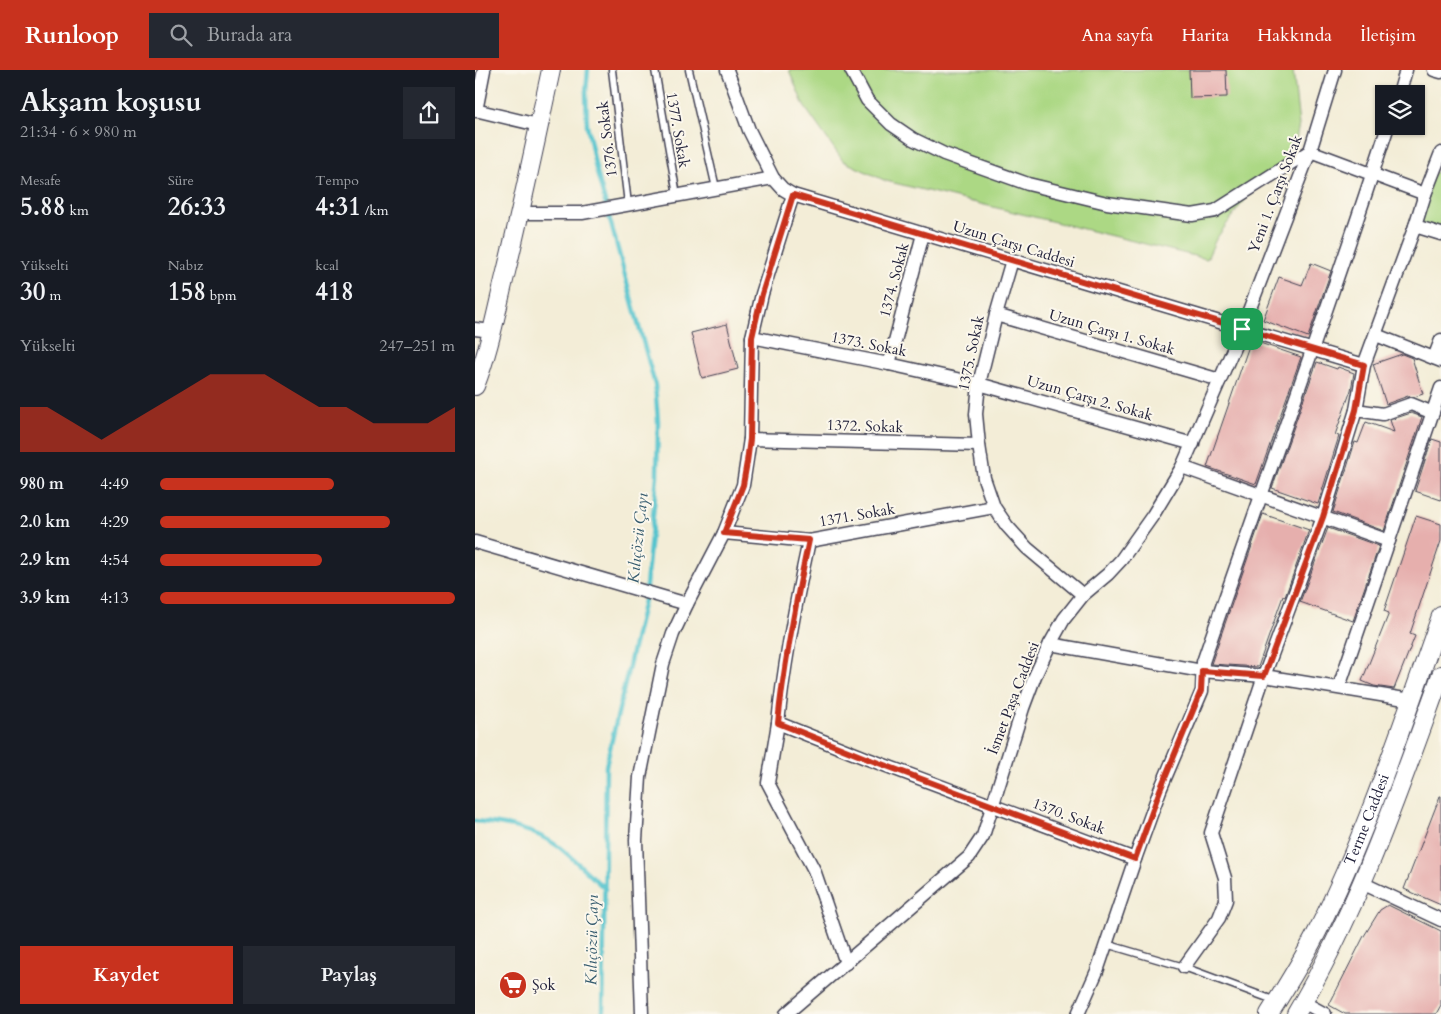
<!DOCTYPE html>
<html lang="tr">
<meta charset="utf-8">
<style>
:root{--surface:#171b24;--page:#242831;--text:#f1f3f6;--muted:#9ea1a6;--accent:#c8321e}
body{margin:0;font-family:Cardo,serif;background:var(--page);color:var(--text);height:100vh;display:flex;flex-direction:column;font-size:19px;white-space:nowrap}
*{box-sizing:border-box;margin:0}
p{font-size:16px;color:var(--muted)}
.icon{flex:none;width:28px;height:28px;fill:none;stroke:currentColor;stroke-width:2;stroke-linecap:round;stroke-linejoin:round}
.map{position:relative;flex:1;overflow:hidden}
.side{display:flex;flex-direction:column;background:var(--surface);width:475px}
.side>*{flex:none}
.buttons{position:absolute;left:900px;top:15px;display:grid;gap:10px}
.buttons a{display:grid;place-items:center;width:50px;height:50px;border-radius:0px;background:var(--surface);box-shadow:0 1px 4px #0004;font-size:25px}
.pin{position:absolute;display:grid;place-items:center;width:42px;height:42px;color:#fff;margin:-21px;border-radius:10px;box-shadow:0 2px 8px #0006}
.round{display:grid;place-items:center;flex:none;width:52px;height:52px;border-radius:0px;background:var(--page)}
.overview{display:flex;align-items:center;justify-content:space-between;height:85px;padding:0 20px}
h1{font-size:28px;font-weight:600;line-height:38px}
.metrics{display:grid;grid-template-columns:repeat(3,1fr);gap:8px;height:85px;padding:5px 20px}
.metrics div{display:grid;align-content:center}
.metrics b{font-size:25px;font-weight:600}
.metrics small{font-size:14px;font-weight:400}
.metrics p{font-size:14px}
.chart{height:140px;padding:10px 20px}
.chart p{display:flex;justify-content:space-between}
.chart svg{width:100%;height:90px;margin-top:5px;fill:var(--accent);opacity:.7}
.button{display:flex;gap:10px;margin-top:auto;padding:10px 20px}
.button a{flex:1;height:58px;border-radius:0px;background:var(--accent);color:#fff;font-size:20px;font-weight:600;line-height:58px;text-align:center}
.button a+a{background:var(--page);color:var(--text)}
ul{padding:0 20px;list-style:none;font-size:16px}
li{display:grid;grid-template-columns:80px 60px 1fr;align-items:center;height:38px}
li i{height:12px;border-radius:6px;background:var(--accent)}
header{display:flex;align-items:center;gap:30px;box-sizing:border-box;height:70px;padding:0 25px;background:var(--accent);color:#fff}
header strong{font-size:24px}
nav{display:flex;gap:28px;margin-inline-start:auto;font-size:18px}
.search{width:350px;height:45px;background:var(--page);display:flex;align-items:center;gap:12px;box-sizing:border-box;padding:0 18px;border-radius:0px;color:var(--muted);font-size:19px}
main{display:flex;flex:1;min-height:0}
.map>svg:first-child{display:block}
.green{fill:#acd884;stroke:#677d60}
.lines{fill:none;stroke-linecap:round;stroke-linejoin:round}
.stream{stroke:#57c4ce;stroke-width:4.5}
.building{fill:#e6afad}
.lane-casing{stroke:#414052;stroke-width:9}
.street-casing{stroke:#414052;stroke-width:15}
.secondary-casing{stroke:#414052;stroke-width:20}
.lane{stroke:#fff;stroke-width:6}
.street{stroke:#fff;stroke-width:12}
.secondary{stroke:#fff;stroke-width:18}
.route-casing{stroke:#fff;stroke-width:10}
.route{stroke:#c8321e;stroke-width:6}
.labels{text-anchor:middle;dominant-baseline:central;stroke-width:4;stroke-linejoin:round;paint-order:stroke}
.street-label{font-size:15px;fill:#22223b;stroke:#fbf7ec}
.poi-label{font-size:15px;fill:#22223b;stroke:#fbf7ec;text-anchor:start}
.water-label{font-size:16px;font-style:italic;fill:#355b6e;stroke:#fbf7ec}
</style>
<header>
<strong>Runloop</strong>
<div class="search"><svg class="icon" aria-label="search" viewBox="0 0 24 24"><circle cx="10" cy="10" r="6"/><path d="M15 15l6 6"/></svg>Burada ara</div>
<nav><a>Ana sayfa</a><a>Harita</a><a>Hakkında</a><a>İletişim</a></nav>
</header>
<main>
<section class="side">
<div class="overview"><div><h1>Akşam koşusu</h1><p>21:34 · 6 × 980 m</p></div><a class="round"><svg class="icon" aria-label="share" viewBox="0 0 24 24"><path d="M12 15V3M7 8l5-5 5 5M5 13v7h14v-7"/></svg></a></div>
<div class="metrics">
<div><p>Mesafe</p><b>5.88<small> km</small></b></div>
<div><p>Süre</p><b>26:33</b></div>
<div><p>Tempo</p><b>4:31<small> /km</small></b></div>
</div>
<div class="metrics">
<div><p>Yükselti</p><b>30<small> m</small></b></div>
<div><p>Nabız</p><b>158<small> bpm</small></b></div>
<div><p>kcal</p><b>418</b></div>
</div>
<div class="chart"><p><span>Yükselti</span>247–251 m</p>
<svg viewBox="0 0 160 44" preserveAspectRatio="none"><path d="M0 44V22L10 22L20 30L30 38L40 30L50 22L60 14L70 6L80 6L90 6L100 14L110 22L120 22L130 30L140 30L150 30L160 22V44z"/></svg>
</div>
<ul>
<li><b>980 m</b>4:49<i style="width:59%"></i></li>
<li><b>2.0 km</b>4:29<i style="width:78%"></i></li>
<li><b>2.9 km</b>4:54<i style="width:55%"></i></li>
<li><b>3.9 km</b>4:13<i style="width:100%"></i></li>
</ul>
<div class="button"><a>Kaydet</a><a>Paylaş</a></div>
</section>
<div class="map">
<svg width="966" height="944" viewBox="0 0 966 944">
<rect width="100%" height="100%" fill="#fbf7ec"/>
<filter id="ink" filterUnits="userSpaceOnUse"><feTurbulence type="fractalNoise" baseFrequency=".02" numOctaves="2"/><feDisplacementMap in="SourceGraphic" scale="10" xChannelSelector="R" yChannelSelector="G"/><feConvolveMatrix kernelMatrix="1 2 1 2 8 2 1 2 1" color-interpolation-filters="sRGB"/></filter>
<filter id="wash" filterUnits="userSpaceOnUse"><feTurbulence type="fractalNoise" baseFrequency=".0096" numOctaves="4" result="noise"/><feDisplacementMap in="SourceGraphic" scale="20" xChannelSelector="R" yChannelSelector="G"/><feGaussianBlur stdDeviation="1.12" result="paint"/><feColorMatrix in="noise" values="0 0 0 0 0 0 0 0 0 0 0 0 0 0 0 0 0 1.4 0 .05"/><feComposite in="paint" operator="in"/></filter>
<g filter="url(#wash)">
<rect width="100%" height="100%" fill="#f3edd7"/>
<!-- green -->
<g class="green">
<polygon points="314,0 818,0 824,55 819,79 804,96 772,126 741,169 732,189 411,111 368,91 329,36"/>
<polygon points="959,102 966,104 966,164 940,156"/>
</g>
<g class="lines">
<!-- stream -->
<g class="stream">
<polyline points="113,0 111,22 112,55 121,99 180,315 183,351 182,406 170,526 131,696 128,944"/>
<path d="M0,751C29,754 60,759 84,777C100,790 115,805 130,819"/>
</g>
</g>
<g id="blocks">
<!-- building -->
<g class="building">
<polygon points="714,0 751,0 752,27 715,28"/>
<polygon points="836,193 856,201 833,267 788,250 804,207 827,215"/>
<polygon points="252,254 263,299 227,308 216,263"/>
<polygon points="776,270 826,287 781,414 732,397"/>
<polygon points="927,284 937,288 948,324 939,327 933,326 911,334 898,294"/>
<polygon points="842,292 862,299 863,297 879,303 876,320 860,365 864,366 843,434 797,418"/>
<polygon points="936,343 947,347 909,461 858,442 880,372 883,373 891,352 919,362 915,350"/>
<polygon points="957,369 966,372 966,430 940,421"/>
<polygon points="788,444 834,460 810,527 808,526 783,597 736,594"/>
<polygon points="941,446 966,454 966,471 935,564 940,566 919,619 899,616 887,611 914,543 909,541"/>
<polygon points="853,458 904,476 878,551 825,532"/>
<polygon points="965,726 966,726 966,835 929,819"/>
<polygon points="913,835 966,861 966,935 961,944 870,944 854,935 889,866 905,840"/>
</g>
</g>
</g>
<g filter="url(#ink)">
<use href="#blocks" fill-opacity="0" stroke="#414052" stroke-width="1"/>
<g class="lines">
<defs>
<g id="lane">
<polyline points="137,0 153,134"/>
<polyline points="180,0 202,125"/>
<polyline points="214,0 241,118"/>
<polyline points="631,874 709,897 801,931"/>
</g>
<g id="street">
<polyline points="252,0 274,60 298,108 308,119 318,125 889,295"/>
<polyline points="376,0 392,30 416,54 438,69 469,84 553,114 632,133 717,145 740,141 835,81 950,124"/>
<polyline points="959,0 966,2"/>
<polyline points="924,24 931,0"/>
<polyline points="0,40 63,55"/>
<polyline points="1,41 9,0"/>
<polyline points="45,143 107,143 298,108"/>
<polyline points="940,156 966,164"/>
<polyline points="537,190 521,245 504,314 501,344 504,375 509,408 519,437 532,456 552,478 608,525"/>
<polyline points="521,245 745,310"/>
<polyline points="0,259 17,261"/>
<polyline points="901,265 966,291"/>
<polyline points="277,267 414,294 504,314 718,374"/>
<polyline points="959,288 966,270"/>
<polyline points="414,294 448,164"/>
<polyline points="881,340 908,344 936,334 958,343"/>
<polyline points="275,369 504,375"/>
<polyline points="707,397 914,471"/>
<polyline points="249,463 334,471 519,437"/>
<path d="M334,471C321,531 309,592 303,653L393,689L660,789"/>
<polyline points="0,472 212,534"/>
<polyline points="575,574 727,601 789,606 936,630"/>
<polyline points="864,617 966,318"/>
<polyline points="303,653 293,713 339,800 371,893"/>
<polyline points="887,813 966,850"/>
<polyline points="709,897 744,848 751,830 750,808 736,763 789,606 848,447 881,340 889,295 940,156 950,124 966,83"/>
<polyline points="828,932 850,944"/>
<polyline points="167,944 161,770 165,707 188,594 198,564 212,534 249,463 268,415 275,369 277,267 287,224 318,125"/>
<polyline points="311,944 494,787 508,766 548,638 560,606 575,574 589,549 608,525 633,504 646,490 678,445 707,397 767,259 835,81 860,0"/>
<path d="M603,944L622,901L660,789L685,720L727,621L728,592C789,414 855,236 913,56"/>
</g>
<g id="secondary">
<path d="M0,316C14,281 21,243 30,206C47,137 61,69 76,0"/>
<path id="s1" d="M794,944C811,917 828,890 842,862C893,761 928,652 966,546"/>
<path d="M821,944C884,838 924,720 966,605"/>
</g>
</defs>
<!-- lane casing -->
<use href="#lane" class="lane-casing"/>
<!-- street casing -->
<use href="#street" class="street-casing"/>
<!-- secondary casing -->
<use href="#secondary" class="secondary-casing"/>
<!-- lane -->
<use href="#lane" class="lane"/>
<!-- street -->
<use href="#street" class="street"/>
<!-- secondary -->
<use href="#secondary" class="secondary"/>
</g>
</g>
<g class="lines" filter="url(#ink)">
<defs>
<path id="route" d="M318,125L889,295L881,340L848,447L789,606L727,601L726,621L685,720L660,789L393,689L303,653C309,592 321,531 334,470L249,463L268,415L272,392L275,369L277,267L287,224Z"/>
</defs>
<!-- route casing -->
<use href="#route" class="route-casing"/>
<!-- route -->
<use href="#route" class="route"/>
</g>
<!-- icons -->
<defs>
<symbol id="supermarket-disc" viewBox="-11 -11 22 22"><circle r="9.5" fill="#c8321e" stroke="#fbf7ec"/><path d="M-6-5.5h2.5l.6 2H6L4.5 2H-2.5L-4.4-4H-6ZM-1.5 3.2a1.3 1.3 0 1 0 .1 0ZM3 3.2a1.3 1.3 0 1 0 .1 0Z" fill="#fff"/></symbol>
</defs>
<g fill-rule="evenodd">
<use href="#supermarket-disc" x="22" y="899" width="32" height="32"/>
</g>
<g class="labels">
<!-- street labels -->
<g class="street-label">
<text transform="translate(203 60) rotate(80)">1377. Sokak</text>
<text transform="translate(132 69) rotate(-97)">1376. Sokak</text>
<text transform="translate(800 124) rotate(-69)">Yeni 1. Çarşı Sokak</text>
<text transform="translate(539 174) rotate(17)">Uzun Çarşı Caddesi</text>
<text transform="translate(419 210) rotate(-75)">1374. Sokak</text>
<text transform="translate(637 262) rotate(16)">Uzun Çarşı 1. Sokak</text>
<text transform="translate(394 274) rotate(11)">1373. Sokak</text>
<text transform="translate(496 283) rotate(-78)">1375. Sokak</text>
<text transform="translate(615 328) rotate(16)">Uzun Çarşı 2. Sokak</text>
<text transform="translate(390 356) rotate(2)">1372. Sokak</text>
<text transform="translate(382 445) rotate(-10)">1371. Sokak</text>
<text transform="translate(538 628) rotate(-69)">İsmet Paşa Caddesi</text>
<text transform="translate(594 746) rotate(21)">1370. Sokak</text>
<text stroke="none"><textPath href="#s1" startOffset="218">Terme Caddesi</textPath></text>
</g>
<!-- poi labels -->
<g class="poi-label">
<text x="57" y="915">Şok</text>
</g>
<!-- water labels -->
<g class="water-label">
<text transform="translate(163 468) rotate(-84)">Kılıçözü Çayı</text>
<text transform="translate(117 870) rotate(-89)">Kılıçözü Çayı</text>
</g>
</g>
</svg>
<div class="buttons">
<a><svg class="icon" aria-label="layers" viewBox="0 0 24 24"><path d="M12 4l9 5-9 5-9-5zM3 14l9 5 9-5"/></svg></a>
</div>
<div class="pin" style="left:767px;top:259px;background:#1e9e55"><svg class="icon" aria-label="arrive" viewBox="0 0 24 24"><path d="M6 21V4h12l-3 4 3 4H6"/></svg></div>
</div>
</main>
